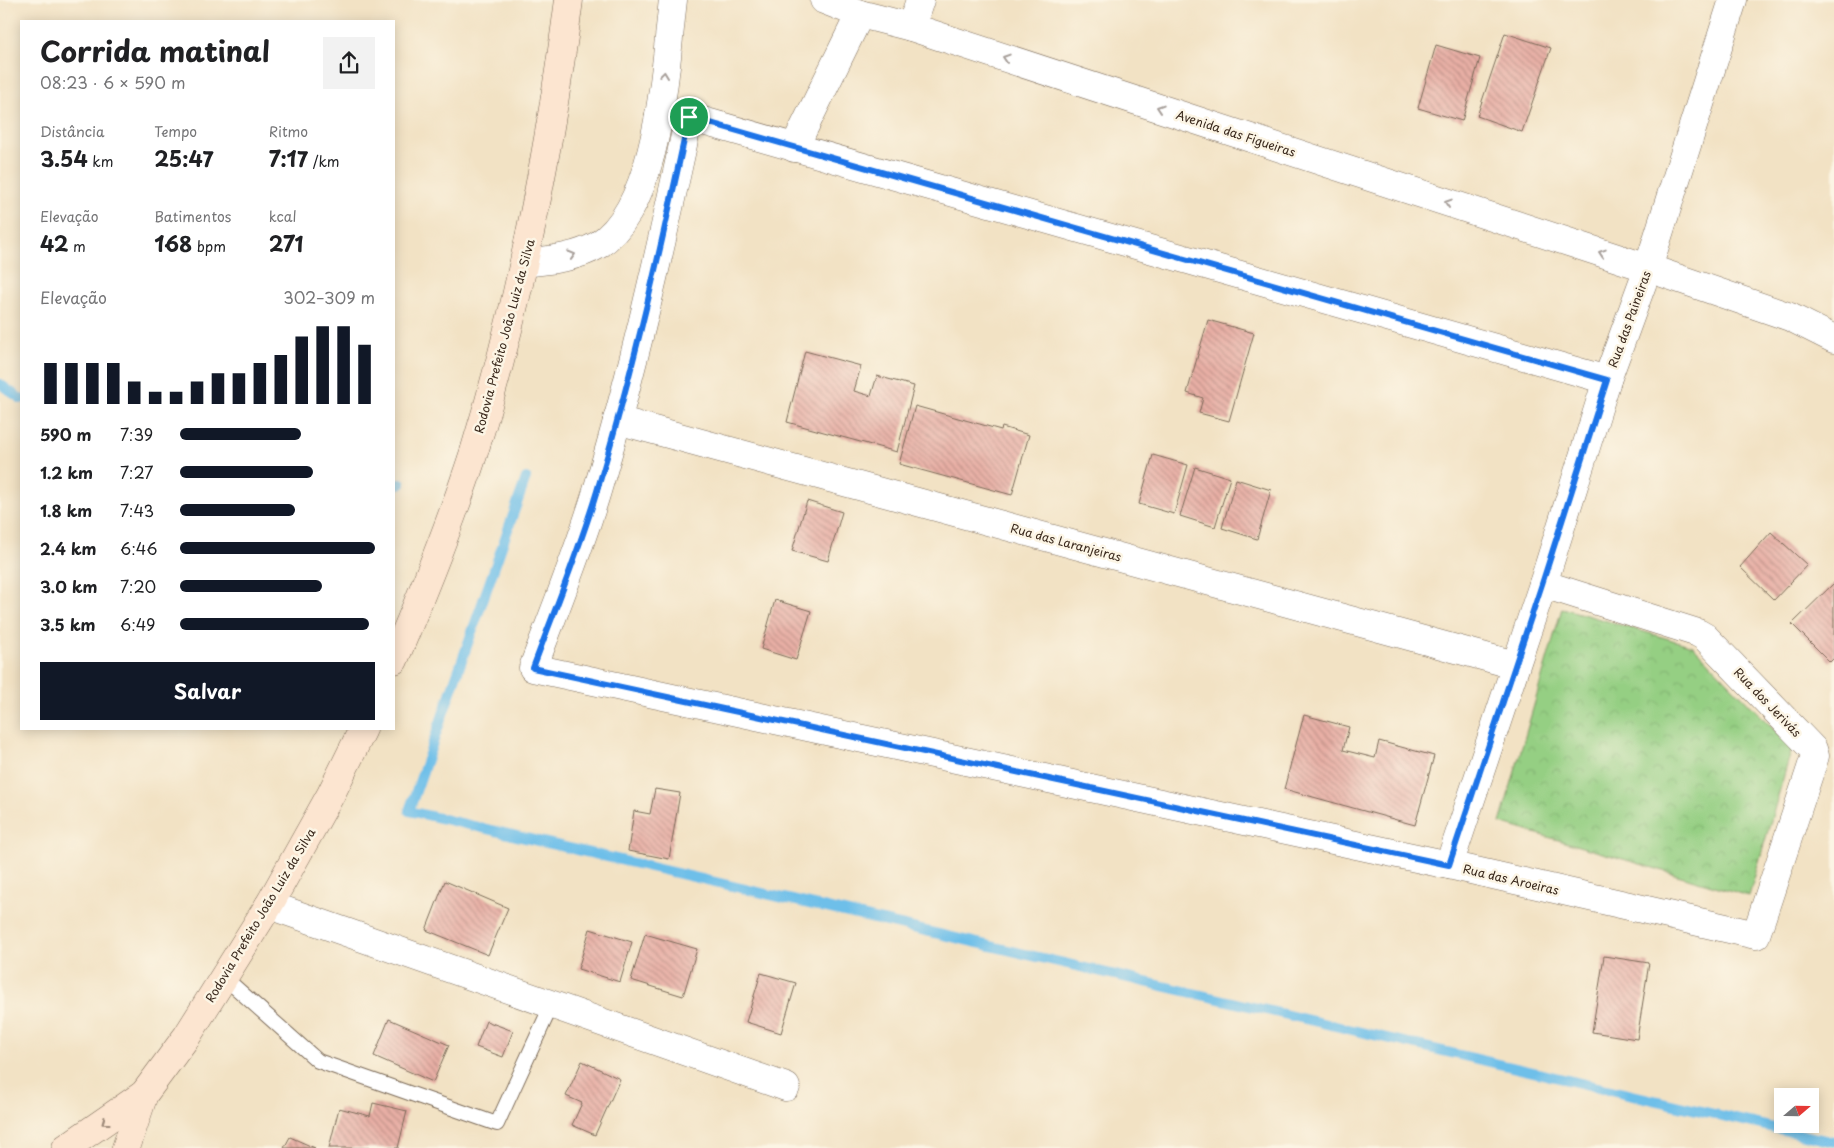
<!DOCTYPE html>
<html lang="pt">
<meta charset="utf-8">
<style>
:root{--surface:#fff;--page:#f2f2f2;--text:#202124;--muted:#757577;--accent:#111827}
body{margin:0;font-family:"Playpen Sans",sans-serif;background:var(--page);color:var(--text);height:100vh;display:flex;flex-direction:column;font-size:19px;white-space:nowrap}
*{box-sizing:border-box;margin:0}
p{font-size:16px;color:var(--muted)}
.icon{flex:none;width:28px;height:28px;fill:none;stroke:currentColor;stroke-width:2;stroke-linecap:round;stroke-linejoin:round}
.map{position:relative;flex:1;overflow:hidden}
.sheet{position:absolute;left:20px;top:20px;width:375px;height:710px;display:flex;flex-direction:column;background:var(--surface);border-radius:0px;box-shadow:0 2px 12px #0003}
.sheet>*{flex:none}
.needle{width:32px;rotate:70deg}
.fabs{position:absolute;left:1774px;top:1088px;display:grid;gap:10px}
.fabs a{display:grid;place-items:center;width:45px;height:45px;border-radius:0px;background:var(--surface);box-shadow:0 2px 12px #0003;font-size:25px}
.pin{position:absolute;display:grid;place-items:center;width:42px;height:42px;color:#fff;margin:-21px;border:2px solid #fff;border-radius:50%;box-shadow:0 1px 5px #0007}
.round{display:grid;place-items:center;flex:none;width:52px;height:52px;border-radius:0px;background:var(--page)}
.summary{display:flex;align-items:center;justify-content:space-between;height:85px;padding:0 20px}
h1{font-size:28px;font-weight:700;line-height:38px}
.stats{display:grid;grid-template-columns:repeat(3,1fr);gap:8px;height:85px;padding:5px 20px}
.stats div{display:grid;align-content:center}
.stats b{font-size:21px;font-weight:700}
.stats small{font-size:14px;font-weight:400}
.stats p{font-size:14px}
.chart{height:140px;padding:10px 20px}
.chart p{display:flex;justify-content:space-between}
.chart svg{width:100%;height:90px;margin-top:5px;stroke:var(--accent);stroke-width:6}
.button{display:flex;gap:10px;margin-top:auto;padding:10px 20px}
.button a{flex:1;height:58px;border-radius:0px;background:var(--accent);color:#fff;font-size:20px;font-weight:700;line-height:58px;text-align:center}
ul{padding:0 20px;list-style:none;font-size:16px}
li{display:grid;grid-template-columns:80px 60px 1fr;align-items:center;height:38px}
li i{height:12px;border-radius:6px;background:var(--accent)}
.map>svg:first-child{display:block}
.park{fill:url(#park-crowns);stroke:#687c50}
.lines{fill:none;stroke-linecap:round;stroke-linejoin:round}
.stream{stroke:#6ebfe9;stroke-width:10}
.building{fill:url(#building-back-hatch)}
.service-casing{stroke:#7b6a58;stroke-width:16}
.minor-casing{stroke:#7b6a58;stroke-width:29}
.secondary-casing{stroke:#7b6a58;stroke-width:29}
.service{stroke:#fff;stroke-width:14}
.minor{stroke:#fff;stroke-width:28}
.secondary{stroke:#fce5d0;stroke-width:28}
.oneway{stroke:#a79f9a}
.oneway2{stroke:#9c8877}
.route-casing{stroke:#fff;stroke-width:10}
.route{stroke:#1a73e8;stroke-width:6}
.labels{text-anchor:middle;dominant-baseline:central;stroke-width:5;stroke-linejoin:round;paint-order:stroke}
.street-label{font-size:12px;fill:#3b2a1e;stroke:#fcf5e5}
</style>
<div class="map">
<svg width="1834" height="1148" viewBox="0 0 1834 1148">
<defs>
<pattern id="park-crowns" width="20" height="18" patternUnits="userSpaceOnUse" patternTransform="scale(1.25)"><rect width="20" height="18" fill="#95cf83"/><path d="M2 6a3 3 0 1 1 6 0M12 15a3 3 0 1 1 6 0" fill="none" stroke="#81b271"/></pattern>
<pattern id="building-back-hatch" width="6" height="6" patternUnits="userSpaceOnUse" patternTransform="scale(1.25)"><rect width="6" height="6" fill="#e8afa5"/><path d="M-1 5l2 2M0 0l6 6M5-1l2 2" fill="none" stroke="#bd8f86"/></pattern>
</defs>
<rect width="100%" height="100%" fill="#fcf5e5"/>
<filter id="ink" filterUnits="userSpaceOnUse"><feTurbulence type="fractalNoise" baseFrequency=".02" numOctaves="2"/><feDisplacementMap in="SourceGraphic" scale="10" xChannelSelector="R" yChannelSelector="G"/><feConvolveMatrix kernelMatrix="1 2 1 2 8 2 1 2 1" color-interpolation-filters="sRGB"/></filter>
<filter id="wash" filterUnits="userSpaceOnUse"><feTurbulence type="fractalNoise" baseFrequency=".0096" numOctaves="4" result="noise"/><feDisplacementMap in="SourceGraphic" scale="20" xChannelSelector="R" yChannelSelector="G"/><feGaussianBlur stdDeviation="1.12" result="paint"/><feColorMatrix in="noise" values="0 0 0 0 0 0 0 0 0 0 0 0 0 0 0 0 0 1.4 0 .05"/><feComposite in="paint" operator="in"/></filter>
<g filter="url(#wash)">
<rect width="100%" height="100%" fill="#f2e2c4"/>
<!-- park -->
<polygon class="park" points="1562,608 1693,646 1792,748 1749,896 1500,823"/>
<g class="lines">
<!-- stream -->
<g class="stream">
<polyline points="0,384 21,399"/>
<polyline points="526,478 409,811 1834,1142"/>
<polyline points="394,484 401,484"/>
</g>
</g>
<g id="blocks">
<!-- building -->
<g class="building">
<polygon points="1505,33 1551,48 1522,132 1477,116"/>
<polygon points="1436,45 1480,58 1462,121 1418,108"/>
<polygon points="1208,320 1254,333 1229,421 1199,413 1203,398 1187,393"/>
<polygon points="805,351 861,366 854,391 871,396 877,376 914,386 897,452 787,422"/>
<polygon points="915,406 1001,430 1002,427 1029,435 1012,495 899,464"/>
<polygon points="1153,455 1188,465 1174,514 1139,504"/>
<polygon points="1195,467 1230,478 1215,527 1180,516"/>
<polygon points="1236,479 1271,490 1257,539 1222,528"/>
<polygon points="807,501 842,512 828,561 792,551"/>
<polygon points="1771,532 1807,565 1774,600 1740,567"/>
<polygon points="1834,583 1834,658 1830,662 1792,624"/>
<polygon points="775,600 811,611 796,660 761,649"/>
<polygon points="1304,715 1349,727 1343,750 1375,758 1379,741 1434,756 1415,825 1284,789"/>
<polygon points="655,789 680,793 669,859 628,851 634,811 650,814"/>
<polygon points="445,881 508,908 488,955 426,930"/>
<polygon points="590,929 632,942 620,982 578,969"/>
<polygon points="645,934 697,949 683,996 631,980"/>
<polygon points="1604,956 1649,963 1637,1039 1592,1032"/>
<polygon points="761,973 796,983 781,1033 746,1022"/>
<polygon points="389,1019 449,1045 433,1082 374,1056"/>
<polygon points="486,1021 513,1031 503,1057 476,1047"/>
<polygon points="582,1061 620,1079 595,1135 572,1125 582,1103 566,1096"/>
<polygon points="373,1103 407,1111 398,1148 329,1148 339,1108 370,1116"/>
<polygon points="290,1137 315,1148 284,1148"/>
</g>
</g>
</g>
<g filter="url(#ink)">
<use href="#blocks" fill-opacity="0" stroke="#7b6a58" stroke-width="1"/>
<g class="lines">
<defs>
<polyline id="service" points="225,978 318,1061 497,1124 552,1004"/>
<g id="minor">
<polyline points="824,0 860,14 911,27 1648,268 1790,317 1834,339"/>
<polyline points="911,27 920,0"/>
<polyline points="659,115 689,117 1607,380"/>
<path d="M689,117C662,242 634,368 597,491C579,551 555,609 533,668L1449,865L1756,935L1815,756L1813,749L1705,637L1698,633L1543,584"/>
<polyline points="794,148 860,14"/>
<path d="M524,263C549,260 576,258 598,245C660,206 665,66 673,0"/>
<polyline points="617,420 1515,665"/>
<polyline points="1449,865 1543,584 1607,380 1648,268 1733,0"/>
<polyline points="269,905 786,1087"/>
</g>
<g id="secondary">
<path d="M394,660C423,592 451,523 474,452C520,304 549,153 569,0"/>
<polyline points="66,1148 144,1094 187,1036 269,905 331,794 363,729"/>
<polyline points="126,1148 144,1094"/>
</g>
</defs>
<!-- service casing -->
<use href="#service" class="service-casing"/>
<!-- minor casing -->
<use href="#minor" class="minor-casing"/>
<!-- secondary casing -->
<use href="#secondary" class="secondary-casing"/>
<!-- service -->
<use href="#service" class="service"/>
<!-- minor -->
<use href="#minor" class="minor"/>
<!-- secondary -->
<use href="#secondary" class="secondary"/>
</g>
<!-- one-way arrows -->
<defs><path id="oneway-chevron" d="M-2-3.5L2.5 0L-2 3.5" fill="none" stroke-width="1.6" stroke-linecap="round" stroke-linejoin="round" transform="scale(1.25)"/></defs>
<g class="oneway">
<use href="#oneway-chevron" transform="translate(1006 58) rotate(-162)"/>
<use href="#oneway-chevron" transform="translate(664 75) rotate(-83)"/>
<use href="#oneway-chevron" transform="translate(1160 108) rotate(-162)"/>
<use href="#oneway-chevron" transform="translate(1448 203) rotate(-162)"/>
<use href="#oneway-chevron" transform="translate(1602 253) rotate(-162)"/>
<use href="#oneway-chevron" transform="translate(572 255) rotate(-17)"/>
</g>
<use class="oneway2" href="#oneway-chevron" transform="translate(105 1122) rotate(144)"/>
</g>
<g class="lines" filter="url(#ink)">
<defs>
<path id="route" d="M689,117L1607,380L1542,584L1449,865L533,668C555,609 579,551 597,491C634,368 662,243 689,117Z"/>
</defs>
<!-- route casing -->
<use href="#route" class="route-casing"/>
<!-- route -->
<use href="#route" class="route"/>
</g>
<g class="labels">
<!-- street labels -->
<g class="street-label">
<text transform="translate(1236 133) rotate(18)">Avenida das Figueiras</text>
<text transform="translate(1629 319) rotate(-70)">Rua das Paineiras</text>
<text transform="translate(504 336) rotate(-75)">Rodovia Prefeito João Luiz da Silva</text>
<text transform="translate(1066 542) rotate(15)">Rua das Laranjeiras</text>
<text transform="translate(1768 702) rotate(46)">Rua dos Jerivás</text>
<text transform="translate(1511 879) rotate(13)">Rua das Aroeiras</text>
<text transform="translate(260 915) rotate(-59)">Rodovia Prefeito João Luiz da Silva</text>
</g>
</g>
</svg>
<div class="fabs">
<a><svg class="needle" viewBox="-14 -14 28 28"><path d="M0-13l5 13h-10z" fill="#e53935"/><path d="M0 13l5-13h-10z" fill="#757577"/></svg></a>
</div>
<div class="pin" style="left:689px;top:117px;background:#1e9e55"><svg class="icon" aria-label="arrive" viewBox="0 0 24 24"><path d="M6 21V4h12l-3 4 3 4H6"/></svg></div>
<section class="sheet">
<div class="summary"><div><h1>Corrida matinal</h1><p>08:23 · 6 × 590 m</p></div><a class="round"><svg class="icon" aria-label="share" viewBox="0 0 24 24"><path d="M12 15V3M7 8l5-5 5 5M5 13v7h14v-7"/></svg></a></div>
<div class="stats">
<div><p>Distância</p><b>3.54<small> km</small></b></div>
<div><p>Tempo</p><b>25:47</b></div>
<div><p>Ritmo</p><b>7:17<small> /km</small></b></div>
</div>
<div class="stats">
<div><p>Elevação</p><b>42<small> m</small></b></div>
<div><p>Batimentos</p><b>168<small> bpm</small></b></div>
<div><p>kcal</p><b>271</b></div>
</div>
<div class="chart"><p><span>Elevação</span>302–309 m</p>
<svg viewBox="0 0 160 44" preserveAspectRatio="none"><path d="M5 44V24M15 44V24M25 44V24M35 44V24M45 44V33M55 44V38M65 44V38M75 44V33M85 44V29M95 44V29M105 44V24M115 44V20M125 44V11M135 44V6M145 44V6M155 44V15"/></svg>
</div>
<ul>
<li><b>590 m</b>7:39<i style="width:62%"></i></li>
<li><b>1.2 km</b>7:27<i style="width:68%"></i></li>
<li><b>1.8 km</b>7:43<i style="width:59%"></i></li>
<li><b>2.4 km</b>6:46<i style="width:100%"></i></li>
<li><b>3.0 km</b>7:20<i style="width:73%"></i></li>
<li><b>3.5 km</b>6:49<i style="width:97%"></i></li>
</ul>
<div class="button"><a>Salvar</a></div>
</section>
</div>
